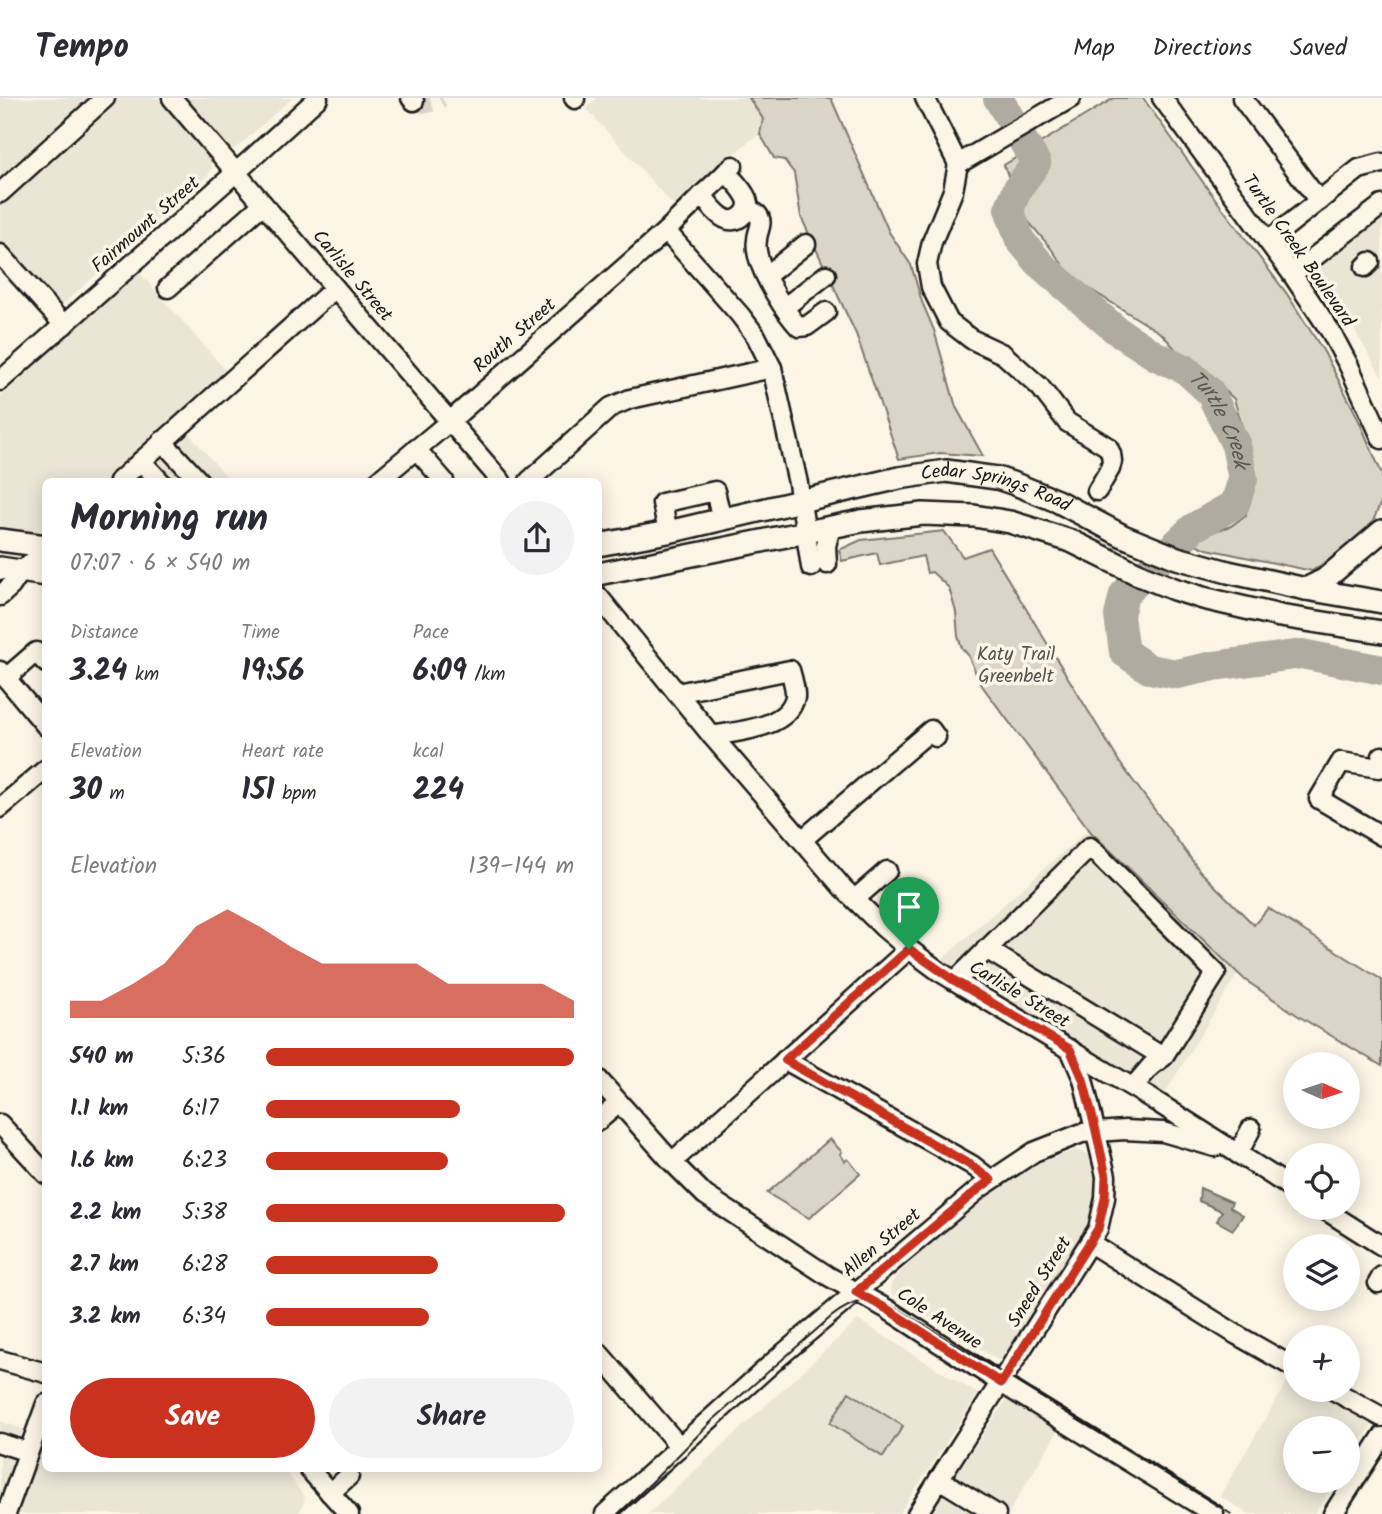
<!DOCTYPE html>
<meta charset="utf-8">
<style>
:root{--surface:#fff;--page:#f2f2f3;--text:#2b2b33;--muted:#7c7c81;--line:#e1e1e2;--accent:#c8321e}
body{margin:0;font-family:Kalam,sans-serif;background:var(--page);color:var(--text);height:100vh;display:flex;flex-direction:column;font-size:26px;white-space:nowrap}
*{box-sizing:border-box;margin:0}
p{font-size:23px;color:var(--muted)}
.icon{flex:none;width:38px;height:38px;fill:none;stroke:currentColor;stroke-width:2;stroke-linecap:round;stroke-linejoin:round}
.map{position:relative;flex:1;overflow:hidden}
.sheet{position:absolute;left:42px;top:380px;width:560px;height:994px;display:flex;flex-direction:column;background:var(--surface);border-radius:10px;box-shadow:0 4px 18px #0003}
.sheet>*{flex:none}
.needle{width:46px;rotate:93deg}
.tools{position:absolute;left:1283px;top:954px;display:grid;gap:14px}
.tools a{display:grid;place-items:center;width:77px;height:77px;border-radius:50%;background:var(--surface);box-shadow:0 4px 18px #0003;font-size:35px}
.pin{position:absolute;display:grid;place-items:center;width:60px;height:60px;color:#fff;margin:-72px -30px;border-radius:50% 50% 50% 0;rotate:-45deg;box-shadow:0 0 7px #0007}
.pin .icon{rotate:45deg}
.round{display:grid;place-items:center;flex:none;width:74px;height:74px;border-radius:37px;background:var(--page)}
.headline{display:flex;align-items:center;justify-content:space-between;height:119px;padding:0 28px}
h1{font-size:38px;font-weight:700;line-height:52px}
.stats{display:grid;grid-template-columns:repeat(3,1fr);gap:10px;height:119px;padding:7px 28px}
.stats div{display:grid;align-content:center}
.stats b{font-size:30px;font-weight:700}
.stats small{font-size:19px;font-weight:400}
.stats p{font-size:19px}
.chart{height:196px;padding:14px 28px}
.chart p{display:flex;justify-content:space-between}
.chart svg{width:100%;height:126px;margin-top:7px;fill:var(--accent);opacity:.7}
.cta{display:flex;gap:14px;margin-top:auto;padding:14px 28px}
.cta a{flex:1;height:80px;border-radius:42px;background:var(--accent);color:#fff;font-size:28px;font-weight:700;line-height:80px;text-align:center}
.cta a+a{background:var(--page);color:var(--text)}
ul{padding:0 28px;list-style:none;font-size:23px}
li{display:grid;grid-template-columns:112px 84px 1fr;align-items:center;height:52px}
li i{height:18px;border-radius:9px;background:var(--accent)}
header{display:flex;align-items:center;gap:42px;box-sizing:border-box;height:98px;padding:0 35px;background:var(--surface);border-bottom:2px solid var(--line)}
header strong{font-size:33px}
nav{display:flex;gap:38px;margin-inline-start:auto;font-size:24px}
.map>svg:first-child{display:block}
.built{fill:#ebe5d6}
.green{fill:#dbd5c8;stroke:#7c7872;stroke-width:2}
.water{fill:#b0aba1;stroke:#75726c;stroke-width:2}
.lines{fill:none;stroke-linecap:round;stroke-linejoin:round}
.river{stroke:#b0aba1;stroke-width:30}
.minor-tunnel{stroke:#dad4c7;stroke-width:18;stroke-dasharray:18 9;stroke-linecap:butt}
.minor-casing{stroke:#1c1c1c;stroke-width:23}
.major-casing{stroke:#1c1c1c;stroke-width:26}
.minor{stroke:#fcf5e5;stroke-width:18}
.major{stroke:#fcf5e5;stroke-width:21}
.tram{stroke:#1c1c1c;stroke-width:2}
.route-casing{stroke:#fff;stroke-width:14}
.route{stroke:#c8321e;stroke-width:9}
.labels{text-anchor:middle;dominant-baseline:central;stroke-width:7;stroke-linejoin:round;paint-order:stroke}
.street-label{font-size:19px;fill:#1c1c1c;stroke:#fcf5e5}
.park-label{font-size:19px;fill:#555450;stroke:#fcf5e5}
.water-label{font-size:21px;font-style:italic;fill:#575551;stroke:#fcf5e5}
</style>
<header>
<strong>Tempo</strong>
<nav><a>Map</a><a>Directions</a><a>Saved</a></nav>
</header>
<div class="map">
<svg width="1382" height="1416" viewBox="0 0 1382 1416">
<rect width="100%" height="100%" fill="#fcf5e5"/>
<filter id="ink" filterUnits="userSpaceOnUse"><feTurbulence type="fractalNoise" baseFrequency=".0143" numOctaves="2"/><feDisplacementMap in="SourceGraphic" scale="14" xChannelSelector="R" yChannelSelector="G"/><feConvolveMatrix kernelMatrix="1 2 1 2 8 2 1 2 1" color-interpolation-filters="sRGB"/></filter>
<g filter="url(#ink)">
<!-- built -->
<g class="built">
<polygon points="0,0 95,0 0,89"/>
<polygon points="112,0 158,0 211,61 212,70 208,77 61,208 51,201 0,144 0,101"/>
<polygon points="185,0 292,0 240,47 234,51 226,48"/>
<polygon points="597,0 749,0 763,21 760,36 749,43 674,108 586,10"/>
<polygon points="1382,94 1382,277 1381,278 1347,219 1301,154"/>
<polygon points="139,174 228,275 177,322 230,383 46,383 45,443 0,436 0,299"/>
<polygon points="1089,731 1238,875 1164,997 941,862"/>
<polygon points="1075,1052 1086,1055 1090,1058 1096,1069 1097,1094 1091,1122 1080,1142 1009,1258 1005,1262 998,1262 892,1196 891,1193 891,1186 895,1180 977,1099 1008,1081 1045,1063"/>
<polygon points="858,1222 978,1296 899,1416 648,1416"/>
<polygon points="1295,1270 1295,1292 1342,1292 1380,1314 1348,1364 1348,1330 1295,1330 1295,1382 1336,1383 1315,1416 1249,1416 1220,1398"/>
<polygon points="1006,1302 1015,1304 1059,1331 1008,1416 930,1416"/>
<polygon points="0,1323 45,1339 46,1370 284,1370 305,1400 299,1416 0,1416"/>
</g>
<!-- green -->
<g class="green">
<polygon points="749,0 831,0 889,134 911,167 922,204 934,232 956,309 983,358 940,355 899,361 856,236 801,119 794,75 784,62 774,60 760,36 763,21"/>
<polygon points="1114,0 1143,0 1205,87 1287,196 1324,254 1357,318 1382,376 1382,402 1370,430 1352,446 1312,473 1207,451 1186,442 1231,428 1246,417 1250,355 1234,301 1216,284 1186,263 1162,236 1072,180 1050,149 1022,116 1004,67"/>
<polygon points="944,433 963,459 989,450 1120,665 1200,773 1254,827 1268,810 1382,882 1382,968 1300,919 1245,882 1091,734 980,585 968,557 962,550 958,538 956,514 949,490 932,474 927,475 923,458 880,467 877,455 842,463 839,452 861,442"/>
<polygon points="830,1041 842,1054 840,1056 845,1063 848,1061 860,1076 809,1120 767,1095"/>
<polygon points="849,1294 903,1328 883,1359 830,1325"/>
</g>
<!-- water -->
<polygon class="water" points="1200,1090 1232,1104 1230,1109 1243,1117 1233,1132 1217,1123 1222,1113 1199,1103"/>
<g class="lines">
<!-- river -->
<path class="river" id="s1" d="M998,0L1036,65L1018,90L1009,111L1020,142L1042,168L1116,232L1156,258L1185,271L1210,294L1236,347L1243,381L1235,406L1193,430L1124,496L1119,518L1124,554L1149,571L1177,576L1214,568L1302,556L1382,572"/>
<!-- minor-tunnel -->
<path class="minor-tunnel" d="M414,3C425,9 432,5 442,0"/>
<defs>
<g id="minor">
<polyline points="172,0 501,383"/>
<polyline points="411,0 414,3"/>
<polyline points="574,0 575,1"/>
<polyline points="925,0 958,66"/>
<polyline points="1071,0 958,66 953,93 932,144 927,166 931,189 949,224 971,241 1003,256 1040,289 1067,324 1108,349 1111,356 1112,363 1110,371 1097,393"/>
<polyline points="1162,0 1292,176 1331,234 1349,268 1382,341"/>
<polyline points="1242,0 1319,103"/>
<polyline points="0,95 105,0"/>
<path d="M702,97C711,109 728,134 744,116C748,111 749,106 747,101C743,91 733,82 726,74"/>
<path d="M748,111C751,113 755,114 757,116C765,124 757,133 757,142C756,147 757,154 758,158C764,180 784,213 799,229L807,228L826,214"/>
<polyline points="666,133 740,217 756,238 772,270 798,385 811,469"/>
<polyline points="1268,143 1359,71 1382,65"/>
<polyline points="0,156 64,227"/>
<polyline points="1365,169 1370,164"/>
<polyline points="1292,176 1382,107"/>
<polyline points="766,178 806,146"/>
<polyline points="168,190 263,106"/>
<polyline points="785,209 826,177"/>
<polyline points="0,283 250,62 318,0"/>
<polyline points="162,343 199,383"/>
<polyline points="416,351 444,383"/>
<polyline points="141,363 160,383"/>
<polyline points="119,383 335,190"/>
<polyline points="378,383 449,324 666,133 702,97 733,68"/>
<polyline points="529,383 611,309 630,301 772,270"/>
<polyline points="668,434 662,405 715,393 722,422"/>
<polyline points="827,466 826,448 831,428"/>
<polyline points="0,498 11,488 21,473 46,453"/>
<polyline points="598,498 712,638 843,790 884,830 909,851 940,874 1152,1001 1295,1092"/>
<polyline points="0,573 46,628"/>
<polyline points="6,580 36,554 46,565"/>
<path d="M677,595L790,572C792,579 796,592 795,599C788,631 737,633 712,638"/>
<polyline points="1382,658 1379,670 1341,664 1319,701 1382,738"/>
<polyline points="0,710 46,671"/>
<polyline points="802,742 931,632 936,639"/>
<polyline points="855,801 887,773"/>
<polyline points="986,851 1163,959"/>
<polyline points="955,883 1090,749 1216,875 1163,959 1151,968 1133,989"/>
<polyline points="785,962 972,1067 991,1082"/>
<polyline points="598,981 672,1064 705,1097 828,1178 887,1211 1001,1285 1214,1416"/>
<polyline points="598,1023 619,1005"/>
<polyline points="0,1026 46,1076"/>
<polyline points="1238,1056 1251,1031"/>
<polyline points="672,1064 909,851"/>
<polyline points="1322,1110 1382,1148"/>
<polyline points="1090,1145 1237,1237 1295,1270"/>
<polyline points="1378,1185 1382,1178"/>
<polyline points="598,1254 680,1349"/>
<polyline points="0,1262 46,1275"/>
<polyline points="1333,1292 1382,1319"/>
<polyline points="0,1345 28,1354"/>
<polyline points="308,1370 349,1416"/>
<polyline points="939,1381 996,1416"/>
<polyline points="330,1395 349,1378"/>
<polyline points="6,1416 46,1306"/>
<polyline points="605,1416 779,1259 980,1090 1034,1054 1082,1035 1125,1032 1163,1034 1215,1049"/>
<polyline points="917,1416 1098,1131 1105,1100 1106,1078 1083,981 1070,951"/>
<polyline points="1333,1416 1382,1339"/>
</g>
<g id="major">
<polyline points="0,442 46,448"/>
<path id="s2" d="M598,447L668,434L899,380L946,373L997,380L1015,386L1057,403L1123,438L1177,460L1228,474L1306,491L1382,504"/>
<polyline points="0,470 46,477"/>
<polyline points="598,476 861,423 923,416 974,418 1010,424 1071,443 1142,478 1174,491 1203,500 1280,518 1382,534"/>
<polyline points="1306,491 1324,482 1382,433"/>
</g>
</defs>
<!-- minor casing -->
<use href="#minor" class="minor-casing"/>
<!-- major casing -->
<use href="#major" class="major-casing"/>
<!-- minor -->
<use href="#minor" class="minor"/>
<!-- major -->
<use href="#major" class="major"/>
<!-- tram -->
<path class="tram" d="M618,1416L652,1384L713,1322L831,1219C854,1201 872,1197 898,1211L1231,1416"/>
</g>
</g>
<g class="lines" filter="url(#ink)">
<defs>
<polygon id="route" points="909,851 955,883 1070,951 1083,981 1096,1033 1106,1078 1105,1100 1098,1131 1001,1285 887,1211 856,1194 980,1090 991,1082 972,1068 785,962"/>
</defs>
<!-- route casing -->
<use href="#route" class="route-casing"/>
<!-- route -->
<use href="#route" class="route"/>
</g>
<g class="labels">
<!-- street labels -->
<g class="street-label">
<text transform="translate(146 127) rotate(-41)">Fairmount Street</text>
<text transform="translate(1298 153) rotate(55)">Turtle Creek Boulevard</text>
<text transform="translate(352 178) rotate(50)">Carlisle Street</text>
<text transform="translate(515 238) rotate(-41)">Routh Street</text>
<text stroke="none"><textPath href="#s2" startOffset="408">Cedar Springs Road</textPath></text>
<text transform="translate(1019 897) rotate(31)">Carlisle Street</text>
<text transform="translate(882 1145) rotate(-40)">Allen Street</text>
<text transform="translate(1040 1184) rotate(-58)">Sneed Street</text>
<text transform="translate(939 1221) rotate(33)">Cole Avenue</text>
</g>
<!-- park labels -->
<g class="park-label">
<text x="1016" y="557">Katy Trail<tspan x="1016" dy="22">Greenbelt</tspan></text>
</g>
<!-- water labels -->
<g class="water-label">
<text stroke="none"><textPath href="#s1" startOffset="436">Turtle Creek</textPath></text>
</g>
</g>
</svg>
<div class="tools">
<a><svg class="needle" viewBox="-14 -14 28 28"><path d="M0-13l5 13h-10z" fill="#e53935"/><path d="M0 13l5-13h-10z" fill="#7c7c81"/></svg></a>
<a><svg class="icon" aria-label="locate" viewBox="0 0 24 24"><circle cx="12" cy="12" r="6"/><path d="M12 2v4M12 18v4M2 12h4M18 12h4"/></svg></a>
<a><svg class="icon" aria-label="layers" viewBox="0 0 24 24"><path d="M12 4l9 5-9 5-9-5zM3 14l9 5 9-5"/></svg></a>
<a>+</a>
<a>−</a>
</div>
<div class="pin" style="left:909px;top:851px;background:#1e9e55"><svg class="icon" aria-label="arrive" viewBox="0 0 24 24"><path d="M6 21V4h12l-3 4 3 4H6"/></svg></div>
<section class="sheet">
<div class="headline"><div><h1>Morning run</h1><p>07:07 · 6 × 540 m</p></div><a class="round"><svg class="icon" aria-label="share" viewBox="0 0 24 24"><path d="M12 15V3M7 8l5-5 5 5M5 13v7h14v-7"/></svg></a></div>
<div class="stats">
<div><p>Distance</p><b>3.24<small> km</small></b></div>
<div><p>Time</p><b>19:56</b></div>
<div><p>Pace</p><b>6:09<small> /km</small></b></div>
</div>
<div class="stats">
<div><p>Elevation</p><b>30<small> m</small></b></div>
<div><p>Heart rate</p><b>151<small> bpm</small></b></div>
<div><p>kcal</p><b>224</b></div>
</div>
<div class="chart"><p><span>Elevation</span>139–144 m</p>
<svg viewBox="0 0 160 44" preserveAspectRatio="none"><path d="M0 44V38L10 38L20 32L30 25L40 12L50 6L60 12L70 19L80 25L90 25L100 25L110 25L120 32L130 32L140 32L150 32L160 38V44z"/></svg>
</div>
<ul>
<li><b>540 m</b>5:36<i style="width:100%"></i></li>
<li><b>1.1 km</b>6:17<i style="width:63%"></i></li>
<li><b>1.6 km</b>6:23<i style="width:59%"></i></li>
<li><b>2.2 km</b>5:38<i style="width:97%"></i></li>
<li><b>2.7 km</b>6:28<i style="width:56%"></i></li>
<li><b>3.2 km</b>6:34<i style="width:53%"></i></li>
</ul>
<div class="cta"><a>Save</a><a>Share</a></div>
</section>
</div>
